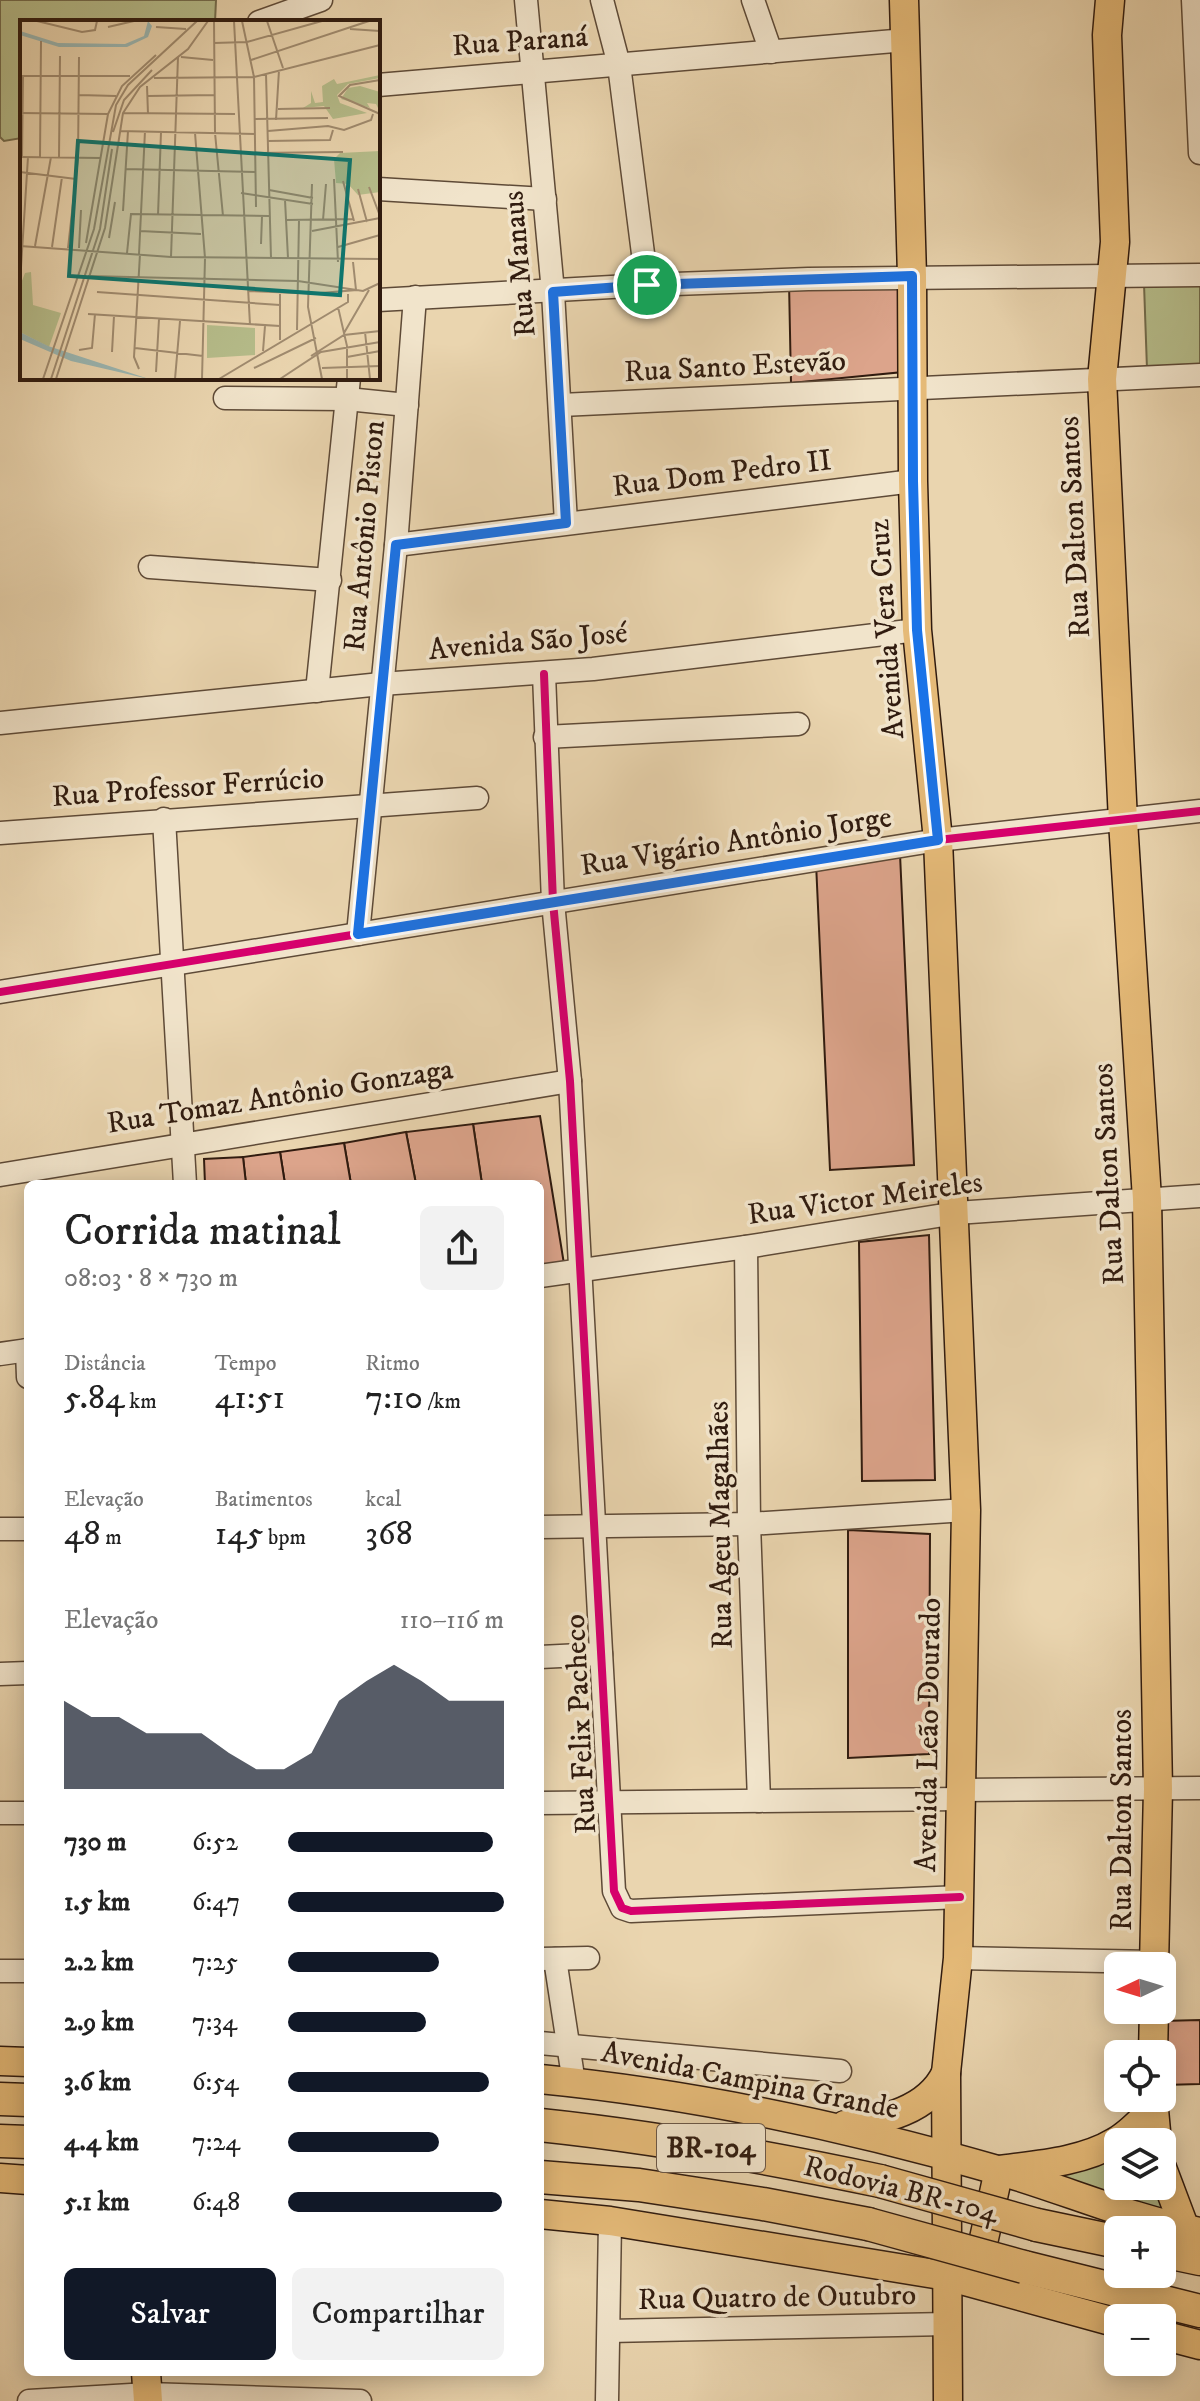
<!DOCTYPE html>
<html lang="pt">
<meta charset="utf-8">
<style>
:root{--surface:#fff;--page:#f2f2f2;--text:#222;--muted:#767676;--accent:#111827}
body{margin:0;font-family:"IM FELL DW Pica",serif;background:var(--page);color:var(--text);height:100vh;display:flex;flex-direction:column;font-size:30px;white-space:nowrap}
*{box-sizing:border-box;margin:0}
p{font-size:26px;color:var(--muted)}
.icon{flex:none;width:44px;height:44px;fill:none;stroke:currentColor;stroke-width:2;stroke-linecap:round;stroke-linejoin:round}
.map{position:relative;flex:1;overflow:hidden}
.side{position:absolute;left:24px;top:1180px;width:520px;height:1196px;display:flex;flex-direction:column;background:var(--surface);border-radius:12px;box-shadow:0 4px 20px #0003}
.side>*{flex:none}
.needle{width:52px;rotate:266deg}
.fabs{position:absolute;left:1104px;top:1952px;display:grid;gap:16px}
.fabs a{display:grid;place-items:center;width:72px;height:72px;border-radius:12px;background:var(--surface);box-shadow:0 4px 20px #0003;font-size:40px}
.pin{position:absolute;display:grid;place-items:center;width:68px;height:68px;color:#fff;margin:-34px;border:4px solid #fff;border-radius:50%;box-shadow:0 2px 8px #0007}
.round{display:grid;place-items:center;flex:none;width:84px;height:84px;border-radius:12px;background:var(--page)}
.headline{display:flex;align-items:center;justify-content:space-between;height:136px;padding:0 40px}
h1{font-size:44px;font-weight:600;line-height:60px}
.figures{display:grid;grid-template-columns:repeat(3,1fr);gap:12px;height:136px;padding:8px 40px}
.figures div{display:grid;align-content:center}
.figures b{font-size:34px;font-weight:600}
.figures small{font-size:22px;font-weight:400}
.figures p{font-size:22px}
.chart{height:224px;padding:16px 40px}
.chart p{display:flex;justify-content:space-between}
.chart svg{width:100%;height:144px;margin-top:8px;fill:var(--accent);opacity:.7}
.primary-button{display:flex;gap:16px;margin-top:auto;padding:16px 40px}
.primary-button a{flex:1;height:92px;border-radius:12px;background:var(--accent);color:#fff;font-size:32px;font-weight:600;line-height:92px;text-align:center}
.primary-button a+a{background:var(--page);color:var(--text)}
ul{padding:0 40px;list-style:none;font-size:26px}
li{display:grid;grid-template-columns:128px 96px 1fr;align-items:center;height:60px}
li i{height:20px;border-radius:10px;background:var(--accent)}
.map>svg:first-child{display:block}
.green{fill:#b6bd8b;stroke:#736c4d;stroke-width:2}
.building{fill:#dca48b;stroke:#301b0f;stroke-width:2}
.lines{fill:none;stroke-linecap:round;stroke-linejoin:round}
.minor-casing{stroke:#5e4a37;stroke-width:25}
.major-casing{stroke:#301b0f;stroke-width:31}
.highway-casing{stroke:#301b0f;stroke-width:35}
.minor{stroke:#f1e4cb;stroke-width:22}
.major{stroke:#e5ba78;stroke-width:28}
.highway{stroke:#e5ba78;stroke-width:32}
.highway-bridge-casing{stroke:#301b0f;stroke-width:35;stroke-linecap:butt}
.highway-bridge{stroke:#e5ba78;stroke-width:32}
.cycleway-casing{stroke:#f1e4cb;stroke-width:13}
.cycleway{stroke:#d6006c;stroke-width:8}
.route-casing{stroke:#fff;stroke-width:16}
.route{stroke:#1a73e8;stroke-width:10}
.labels{text-anchor:middle;dominant-baseline:central;stroke-width:7;stroke-linejoin:round;paint-order:stroke}
.shield{fill:#f1e4cb;stroke:#6a5747;stroke-width:2}
.shield-label{font-size:28px;font-weight:bold;fill:#301b0f}
.street-label{font-size:30px;fill:#301b0f;stroke:#f1e4cb}
.inset-road{fill:none;stroke:#a08b6f;stroke-width:2}
.view{fill:#0f766e;fill-opacity:0.15;stroke:#0f766e;stroke-width:4}
.inset-edge{fill:none;stroke:#301b0f;stroke-width:4}
</style>
<div class="map">
<svg width="1200" height="2401" viewBox="0 0 1200 2401">
<rect width="100%" height="100%" fill="#ead5af"/>
<filter id="stains"><feTurbulence type="fractalNoise" baseFrequency=".0025" numOctaves="4"/><feColorMatrix values="0 0 0 0 .2 0 0 0 0 .09 0 0 0 0 .02 0 0 0 .5 -.17"/></filter>
<radialGradient id="worn" r=".72"><stop offset=".6" stop-color="#630" stop-opacity="0"/><stop offset="1" stop-color="#630" stop-opacity=".3"/></radialGradient>
<!-- green -->
<g class="green">
<polygon points="0,0 216,0 215,22 22,22 22,138 4,141 0,137"/>
<polygon points="1200,282 1200,367 1147,369 1144,284"/>
<polygon points="1118,2145 1118,2186 1162,2186 1178,2222 1020,2173"/>
</g>
<!-- building -->
<g class="building">
<polygon points="789,282 899,282 903,372 791,383"/>
<polygon points="900,854 914,1165 830,1170 816,863"/>
<polygon points="540,1116 564,1264 540,1267 540,1184 482,1184 473,1124"/>
<polygon points="473,1124 482,1184 416,1184 406,1132"/>
<polygon points="406,1132 416,1184 351,1184 344,1143"/>
<polygon points="344,1143 351,1184 285,1184 280,1152"/>
<polygon points="280,1152 285,1184 246,1184 243,1157"/>
<polygon points="243,1157 246,1184 205,1184 204,1159"/>
<polygon points="929,1235 935,1480 862,1481 859,1242"/>
<polygon points="848,1530 930,1534 929,1754 848,1758"/>
<polygon points="1200,2020 1200,2084 1164,2085 1162,2021"/>
</g>
<g class="lines">
<defs>
<g id="minor">
<polyline points="526,0 553,292 566,523"/>
<polyline points="602,0 619,65 647,285"/>
<polyline points="753,0 771,52"/>
<polyline points="1193,0 1200,153"/>
<polyline points="259,22 321,0"/>
<polyline points="378,85 906,40"/>
<polyline points="378,189 545,199"/>
<polyline points="378,300 647,285 808,279 1200,275"/>
<polyline points="225,398 347,399 407,405"/>
<polyline points="561,405 1200,375"/>
<polyline points="396,545 913,481"/>
<polyline points="150,567 330,580"/>
<polyline points="544,674 553,902 570,1081 614,1891 622,1908 631,1911 960,1897"/>
<polyline points="317,691 349,378"/>
<polyline points="0,723 381,684 593,669 917,630"/>
<polyline points="545,737 798,724"/>
<polyline points="164,819 185,1184"/>
<polyline points="0,833 477,798"/>
<polyline points="358,934 396,545 415,297"/>
<polyline points="0,992 938,840 1200,811"/>
<polyline points="0,1175 570,1081"/>
<polyline points="746,1247 749,1524 759,1801"/>
<polyline points="540,1276 746,1247 956,1213 1200,1196"/>
<polyline points="27,1350 28,1377"/>
<polyline points="0,1354 28,1350"/>
<polyline points="540,1527 749,1524 966,1510"/>
<polyline points="0,1529 28,1529"/>
<polyline points="540,1657 601,1654"/>
<polyline points="0,1674 28,1673"/>
<polyline points="961,1790 1200,1788"/>
<polyline points="540,1803 961,1799"/>
<polyline points="0,1813 28,1813"/>
<polyline points="958,1958 1154,1962"/>
<polyline points="541,1959 588,1958"/>
<polyline points="555,1959 574,2083"/>
<polyline points="0,1971 28,1971"/>
<polyline points="540,2043 840,2071"/>
<polyline points="609,2331 947,2324"/>
<polyline points="29,2401 148,2394 360,2401"/>
<polyline points="607,2401 610,2221"/>
</g>
<g id="major">
<polyline points="904,0 912,276 913,481 917,630 938,840 966,1510 958,1958 946,2073 948,2401"/>
<polyline points="1110,0 1107,35 1115,242 1102,379 1123,821 1147,1199 1158,1789 1154,1966"/>
<polyline points="1153,2054 1154,2010"/>
<polyline points="0,2061 28,2062"/>
<path d="M540,2079C695,2094 848,2127 997,2170C1064,2189 1131,2219 1200,2232"/>
<polyline points="1153,2099 1157,2142"/>
<path d="M845,2125C883,2120 928,2111 946,2073"/>
<polyline points="1162,2168 1185,2229"/>
<polyline points="0,2178 28,2180"/>
<polyline points="540,2214 610,2221 947,2276 1118,2323"/>
<path d="M976,2275L999,2170C1036,2165 1082,2162 1115,2142C1130,2134 1141,2121 1153,2109"/>
<polyline points="1162,2335 1200,2345"/>
<polyline points="146,2372 148,2401"/>
</g>
<g id="highway">
<polyline points="0,2099 28,2100"/>
<path d="M540,2125C655,2137 767,2157 880,2181"/>
<polyline points="0,2141 28,2142"/>
<polyline points="540,2177 639,2185 763,2204 868,2224"/>
<polyline points="1037,2225 1118,2242"/>
<polyline points="1162,2251 1200,2259"/>
<polyline points="1024,2267 1200,2311"/>
</g>
</defs>
<!-- minor casing -->
<use href="#minor" class="minor-casing"/>
<!-- major casing -->
<use href="#major" class="major-casing"/>
<!-- highway casing -->
<use href="#highway" class="highway-casing"/>
<!-- minor -->
<use href="#minor" class="minor"/>
<!-- major -->
<use href="#major" class="major"/>
<!-- highway -->
<use href="#highway" class="highway"/>
<defs>
<g id="highway-bridge">
<polyline points="880,2181 1037,2225"/>
<polyline points="868,2224 1024,2267"/>
</g>
</defs>
<!-- highway-bridge casing -->
<use href="#highway-bridge" class="highway-bridge-casing"/>
<!-- highway-bridge -->
<use href="#highway-bridge" class="highway-bridge"/>
<defs>
<g id="cycleway">
<polyline points="544,674 553,902 570,1081 614,1891 622,1908 631,1911 960,1897"/>
<polyline points="0,992 938,840 1200,811"/>
</g>
</defs>
<!-- cycleway casing -->
<use href="#cycleway" class="cycleway-casing"/>
<!-- cycleway -->
<use href="#cycleway" class="cycleway"/>
</g>
<g class="lines">
<defs>
<polygon id="route" points="912,276 913,481 917,630 938,840 358,934 396,545 566,523 553,292 647,285"/>
</defs>
<!-- route casing -->
<use href="#route" class="route-casing"/>
<!-- route -->
<use href="#route" class="route"/>
</g>
<g class="labels">
<!-- shield labels -->
<rect class="shield" x="657" y="2124" width="108" height="48" rx="6"/>
<g class="shield-label">
<text x="711" y="2148">BR-104</text>
</g>
<!-- street labels -->
<g class="street-label">
<text transform="translate(520 42) rotate(-4)">Rua Paraná</text>
<text transform="translate(520 264) rotate(-95)">Rua Manaus</text>
<text transform="translate(735 367) rotate(-3)">Rua Santo Estevão</text>
<text transform="translate(722 474) rotate(-7)">Rua Dom Pedro II</text>
<text transform="translate(1075 527) rotate(-93)">Rua Dalton Santos</text>
<text transform="translate(365 536) rotate(-85)">Rua Antônio Piston</text>
<text transform="translate(887 629) rotate(-94)">Avenida Vera Cruz</text>
<text transform="translate(528 642) rotate(-5)">Avenida São José</text>
<text transform="translate(188 788) rotate(-4)">Rua Professor Ferrúcio</text>
<text transform="translate(736 842) rotate(-9)">Rua Vigário Antônio Jorge</text>
<text transform="translate(280 1097) rotate(-9)">Rua Tomaz Antônio Gonzaga</text>
<text transform="translate(1109 1174) rotate(-93)">Rua Dalton Santos</text>
<text transform="translate(865 1199) rotate(-8)">Rua Victor Meireles</text>
<text transform="translate(721 1525) rotate(-91)">Rua Ageu Magalhães</text>
<text transform="translate(581 1724) rotate(-93)">Rua Felix Pacheco</text>
<text transform="translate(929 1735) rotate(-89)">Avenida Leão Dourado</text>
<text transform="translate(1122 1820) rotate(-90)">Rua Dalton Santos</text>
<text transform="translate(750 2081) rotate(11)">Avenida Campina Grande</text>
<text transform="translate(901 2190) rotate(14)">Rodovia BR-104</text>
<text transform="translate(777 2298) rotate(-1)">Rua Quatro de Outubro</text>
</g>
</g>
<!-- overview -->
<g transform="translate(20 20)">
<rect width="360" height="360" fill="#ead5af"/>
<path d="M360,55V58L328,64L317,75L320,83L347,93L313,99L304,86L283,88L291,83V71L295,83L303,82L302,66L314,59L317,64ZM340,66L360,72V92L356,84L347,83L350,88L321,79L328,68ZM360,131V172L338,175L328,164L316,163L314,139L320,133ZM11,252L13,285L41,293L29,327L0,312V266L5,253ZM187,305L235,308V335L187,338Z" fill="#b6bd8b"/>
<path d="M128,1L132,6L128,17L107,27H39L0,15V11L38,23L105,24L124,16ZM0,312L28,326L129,359L51,341L0,319Z" fill="#9ab7b3"/>
<path class="inset-road" d="M17,1L62,12L75,10L77,1M194,1L195,113L203,196M214,1L230,305M222,1L234,57L236,187M247,1L263,48M88,7L114,1M136,7L166,9M330,9L360,11M194,23L227,22L302,1M161,37L193,40M231,40L349,1M246,54L251,238M0,56H110M134,58L234,57L360,25M360,60L330,65L319,76L360,94M127,66L128,94M59,75L96,76M128,76L194,75M258,89L310,88M0,93L88,94M103,93L215,94M235,99L308,98M256,100L259,50M100,111L235,114M248,111L308,106L324,110L351,100L353,94M93,112L104,80L132,50M175,113L185,238L182,359M248,121L310,120L313,110M235,133L323,132M0,137L81,138M2,137L3,56M20,137L21,21M39,137L40,36M105,149L235,152M0,152L56,159M314,159L318,242M323,161L334,201M292,164L288,287L302,359M349,167L360,196M338,169L347,202M249,170L293,178M221,173L293,184M265,180L268,238M103,191L108,111M138,195L141,112M266,200L333,199M303,200L306,164M120,211L181,214M292,211L360,198M89,218L95,182M66,223L88,94L102,66L136,35M241,224L242,196M0,226L151,237L360,239M15,226L31,137M32,227L42,157M318,227L360,215M48,228L58,138L59,37M59,228L61,190M107,233L111,194L249,196M119,234L125,111M151,237L158,37M68,256L278,261L343,271L360,263M0,263L8,137M228,271L278,273M77,272L260,285M289,274L336,270L333,242M318,287L327,326V359M68,294L260,306M277,310L279,200M345,312L350,359M324,313L349,270M260,320V272M115,328L183,336M59,330L72,328L75,294M243,331L245,306M92,332L94,296M291,336L324,315L360,311M327,337L360,331M234,348L296,318M302,348L360,346M119,349L114,337L120,234M136,352L139,299M23,359L74,209L96,85L108,65L177,1M31,359L80,209L92,129M36,359L85,208L103,93L120,67L168,29L188,1M155,359L160,301M199,359L328,282V274M260,359L301,332L360,322"/>
<path class="view" d="M58,121L330,140L320,275L49,256Z"/>
<rect width="360" height="360" class="inset-edge"/>
</g>
<rect width="100%" height="100%" filter="url(#stains)"/>
<rect width="100%" height="100%" fill="url(#worn)"/>
</svg>
<div class="fabs">
<a><svg class="needle" viewBox="-14 -14 28 28"><path d="M0-13l5 13h-10z" fill="#e53935"/><path d="M0 13l5-13h-10z" fill="#767676"/></svg></a>
<a><svg class="icon" aria-label="locate" viewBox="0 0 24 24"><circle cx="12" cy="12" r="6"/><path d="M12 2v4M12 18v4M2 12h4M18 12h4"/></svg></a>
<a><svg class="icon" aria-label="layers" viewBox="0 0 24 24"><path d="M12 4l9 5-9 5-9-5zM3 14l9 5 9-5"/></svg></a>
<a>+</a>
<a>−</a>
</div>
<div class="pin" style="left:647px;top:285px;background:#1e9e55"><svg class="icon" aria-label="arrive" viewBox="0 0 24 24"><path d="M6 21V4h12l-3 4 3 4H6"/></svg></div>
<section class="side">
<div class="headline"><div><h1>Corrida matinal</h1><p>08:03 · 8 × 730 m</p></div><a class="round"><svg class="icon" aria-label="share" viewBox="0 0 24 24"><path d="M12 15V3M7 8l5-5 5 5M5 13v7h14v-7"/></svg></a></div>
<div class="figures">
<div><p>Distância</p><b>5.84<small> km</small></b></div>
<div><p>Tempo</p><b>41:51</b></div>
<div><p>Ritmo</p><b>7:10<small> /km</small></b></div>
</div>
<div class="figures">
<div><p>Elevação</p><b>48<small> m</small></b></div>
<div><p>Batimentos</p><b>145<small> bpm</small></b></div>
<div><p>kcal</p><b>368</b></div>
</div>
<div class="chart"><p><span>Elevação</span>110–116 m</p>
<svg viewBox="0 0 160 44" preserveAspectRatio="none"><path d="M0 44V17L10 22L20 22L30 27L40 27L50 27L60 33L70 38L80 38L90 33L100 17L110 11L120 6L130 11L140 17L150 17L160 17V44z"/></svg>
</div>
<ul>
<li><b>730 m</b>6:52<i style="width:95%"></i></li>
<li><b>1.5 km</b>6:47<i style="width:100%"></i></li>
<li><b>2.2 km</b>7:25<i style="width:70%"></i></li>
<li><b>2.9 km</b>7:34<i style="width:64%"></i></li>
<li><b>3.6 km</b>6:54<i style="width:93%"></i></li>
<li><b>4.4 km</b>7:24<i style="width:70%"></i></li>
<li><b>5.1 km</b>6:48<i style="width:99%"></i></li>
</ul>
<div class="primary-button"><a>Salvar</a><a>Compartilhar</a></div>
</section>
</div>
